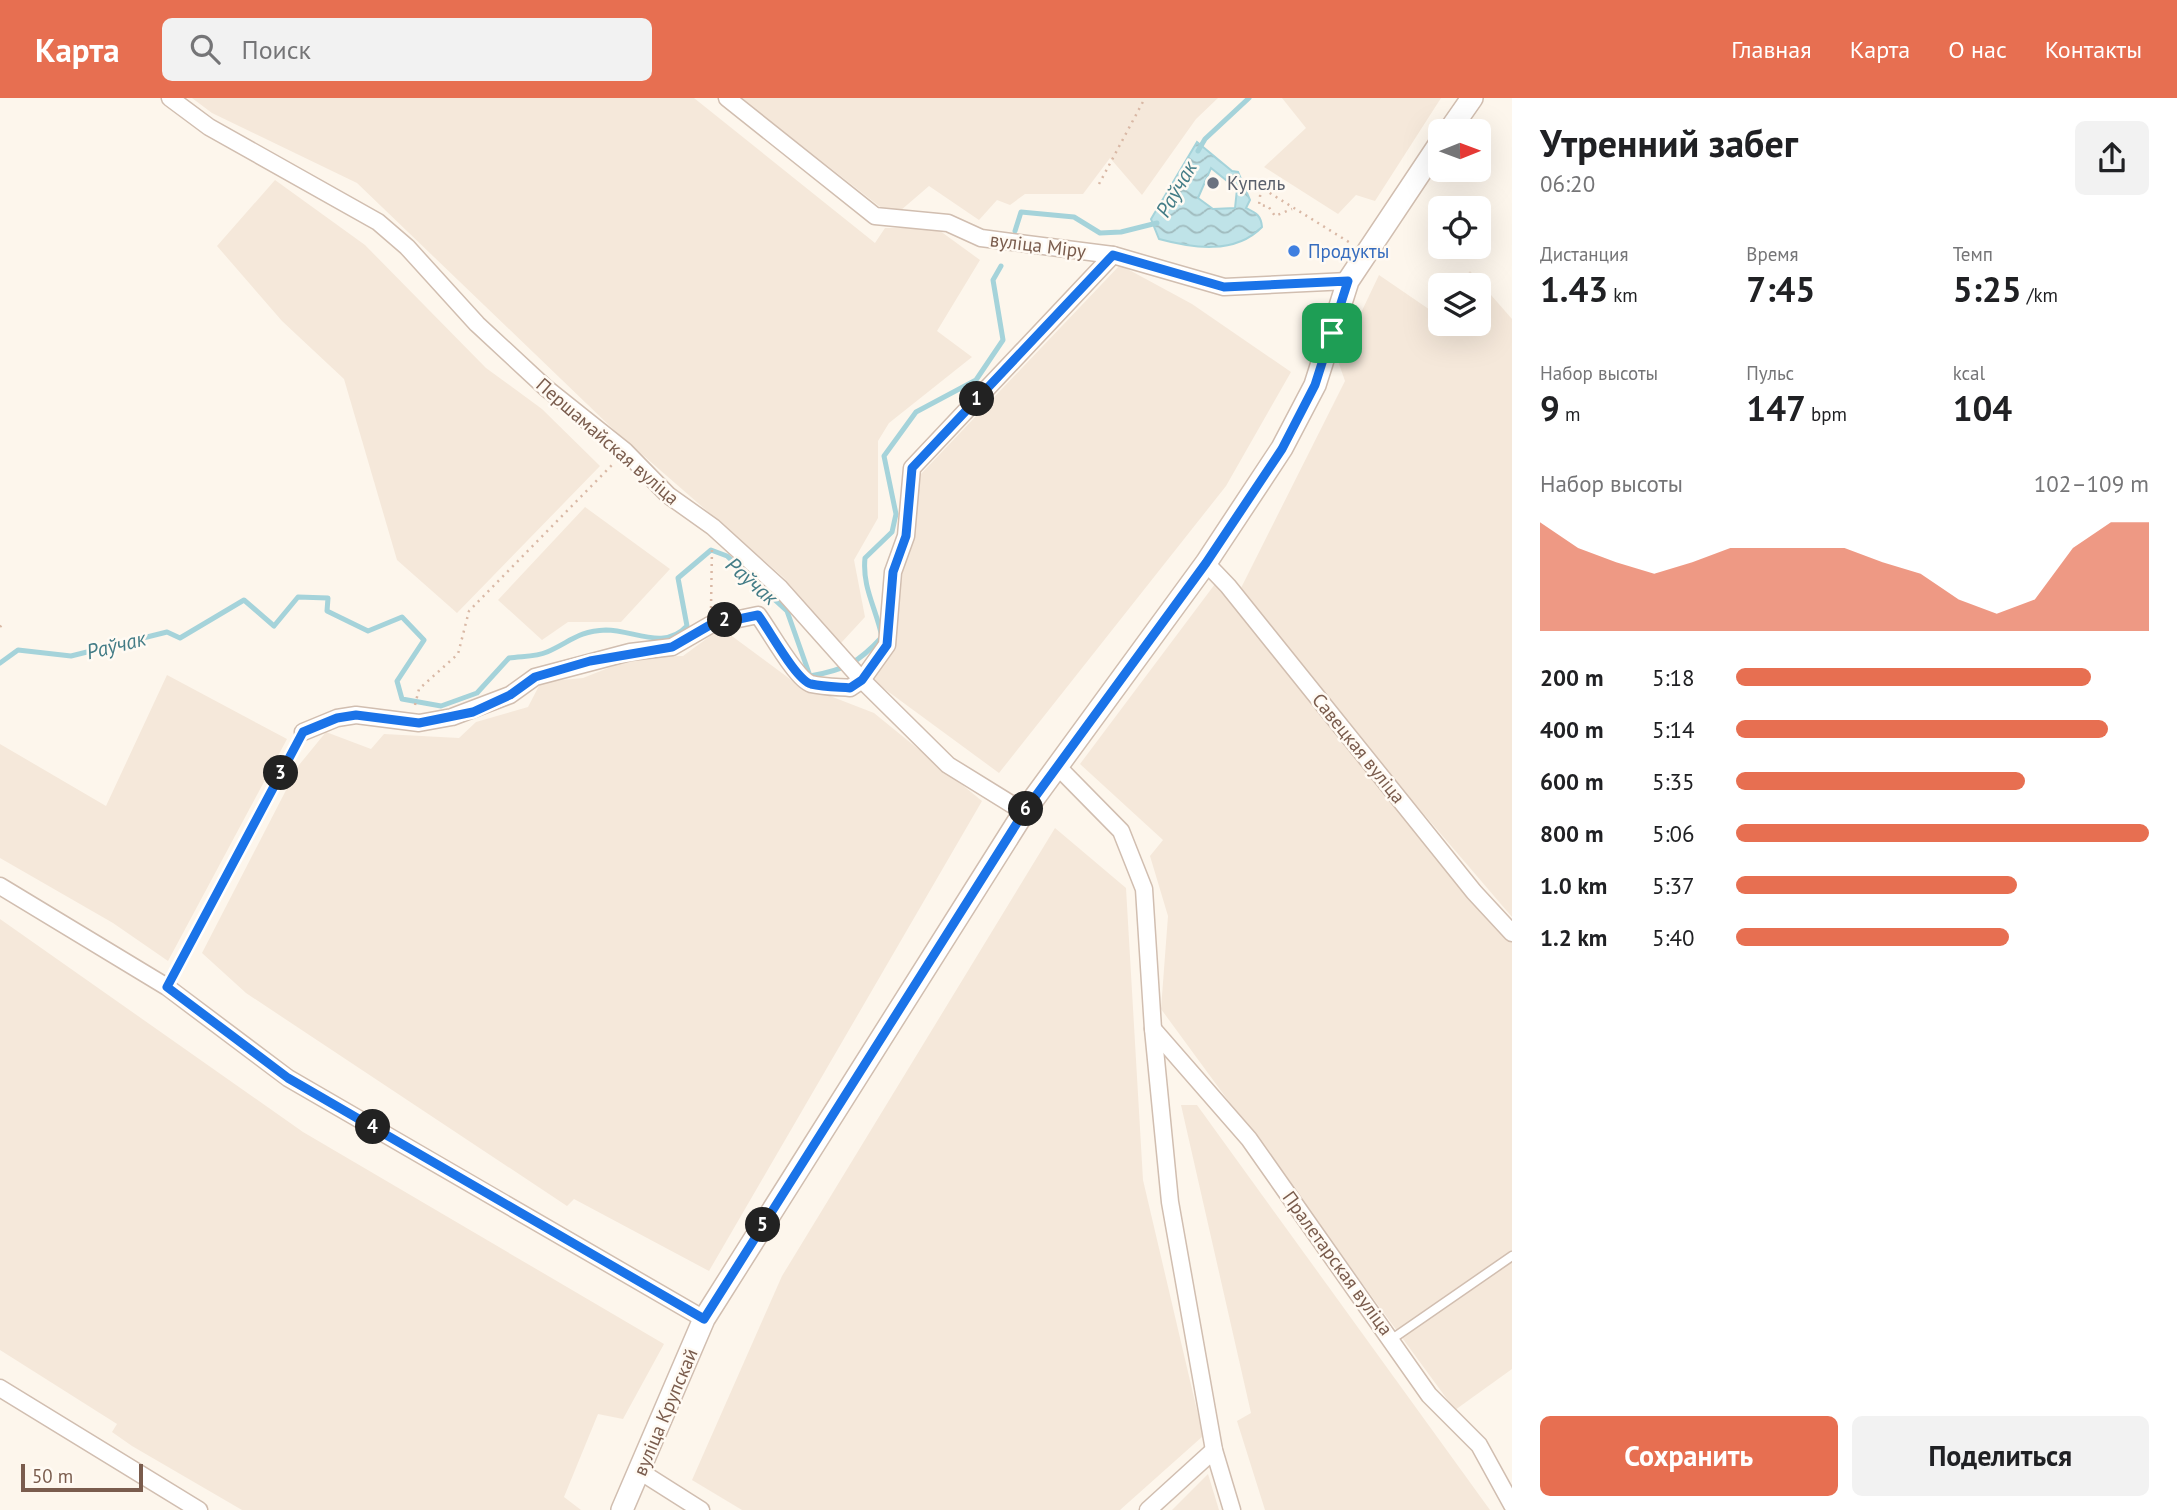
<!DOCTYPE html>
<html lang="ru">
<meta charset="utf-8">
<style>
:root{--surface:#fff;--page:#f2f2f2;--text:#202124;--muted:#757577;--accent:#e76f51}
body{margin:0;font-family:"PT Sans",sans-serif;background:var(--page);color:var(--text);height:100vh;display:flex;flex-direction:column;font-size:26px;white-space:nowrap}
*{box-sizing:border-box;margin:0}
p{font-size:23px;color:var(--muted)}
.icon{flex:none;width:38px;height:38px;fill:none;stroke:currentColor;stroke-width:2;stroke-linecap:round;stroke-linejoin:round}
.map{position:relative;flex:1;overflow:hidden}
.drawer{display:flex;flex-direction:column;background:var(--surface);width:665px}
.drawer>*{flex:none}
.needle{width:46px;rotate:89deg}
.tools{position:absolute;left:1428px;top:21px;display:grid;gap:14px}
.tools a{display:grid;place-items:center;width:63px;height:63px;border-radius:10px;background:var(--surface);box-shadow:0 7px 28px #0002;font-size:35px}
.scale{position:absolute;left:21px;bottom:18px;width:122px;box-sizing:border-box;padding-left:7px;border:4px solid #7a5c4d;border-top:0;font-size:19px;line-height:24px;white-space:nowrap;color:#7a5c4d;-webkit-text-stroke:5px #fffaf3;paint-order:stroke}
.pin{position:absolute;display:grid;place-items:center;width:60px;height:60px;color:#fff;margin:-30px;border-radius:14px;box-shadow:0 4px 10px #0006}
.km{position:absolute;width:35px;height:35px;margin:-18px;border-radius:50%;background:#222;color:#fff;font-size:19px;line-height:35px;text-align:center}
.round{display:grid;place-items:center;flex:none;width:74px;height:74px;border-radius:10px;background:var(--page)}
.summary{display:flex;align-items:center;justify-content:space-between;height:119px;padding:0 28px}
h1{font-size:38px;font-weight:800;line-height:52px}
.metrics{display:grid;grid-template-columns:repeat(3,1fr);gap:10px;height:119px;padding:7px 28px}
.metrics div{display:grid;align-content:center}
.metrics b{font-size:35px;font-weight:800}
.metrics small{font-size:19px;font-weight:400}
.metrics p{font-size:19px}
.chart{height:196px;padding:14px 28px}
.chart p{display:flex;justify-content:space-between}
.chart svg{width:100%;height:126px;margin-top:7px;fill:var(--accent);opacity:.7}
.primary-button{display:flex;gap:14px;margin-top:auto;padding:14px 28px}
.primary-button a{flex:1;height:80px;border-radius:10px;background:var(--accent);color:#fff;font-size:28px;font-weight:800;line-height:80px;text-align:center}
.primary-button a+a{background:var(--page);color:var(--text)}
ul{padding:0 28px;list-style:none;font-size:23px}
li{display:grid;grid-template-columns:112px 84px 1fr;align-items:center;height:52px}
li i{height:18px;border-radius:9px;background:var(--accent)}
header{display:flex;align-items:center;gap:42px;box-sizing:border-box;height:98px;padding:0 35px;background:var(--accent);color:#fff}
header strong{font-size:33px}
nav{display:flex;gap:38px;margin-inline-start:auto;font-size:24px}
.search{width:490px;height:63px;background:var(--page);display:flex;align-items:center;gap:18px;box-sizing:border-box;padding:0 24px;border-radius:10px;color:var(--muted);font-size:26px}
main{display:flex;flex:1;min-height:0}
.map>svg:first-child{display:block}
.residential{fill:#f5e8da}
.water{fill:url(#water-waves);stroke:#a5d3da;stroke-width:2;fill-rule:evenodd}
.lines{fill:none;stroke-linecap:round;stroke-linejoin:round}
.stream{stroke:#a5d3da;stroke-width:5}
.service-casing{stroke:#d1beb0;stroke-width:11}
.minor-casing{stroke:#d1beb0;stroke-width:19}
.tertiary-casing{stroke:#d1beb0;stroke-width:24}
.path{stroke:#d9b8a5;stroke-width:2.5;stroke-dasharray:2 5;stroke-linecap:butt}
.service{stroke:#fff;stroke-width:8}
.minor{stroke:#fff;stroke-width:16}
.tertiary{stroke:#fff;stroke-width:21}
.route-casing{stroke:#fff;stroke-width:14}
.route{stroke:#1a73e8;stroke-width:9}
.worship-dot{fill:#6b7280;stroke:#fffaf3;stroke-width:2.5}
.shop-dot{fill:#3f7fe0;stroke:#fffaf3;stroke-width:2.5}
.labels{text-anchor:middle;dominant-baseline:central;stroke-width:5;stroke-linejoin:round;paint-order:stroke}
.worship-label{font-size:19px;fill:#5b616d;stroke:#fffaf3;text-anchor:start}
.street-label{font-size:19px;fill:#7a5c4d;stroke:#fffaf3}
.shop-label{font-size:19px;fill:#366cbe;stroke:#fffaf3;text-anchor:start}
.water-label{font-size:21px;font-style:italic;fill:#437c86;stroke:#fffaf3}
</style>
<header>
<strong>Карта</strong>
<div class="search"><svg class="icon" aria-label="search" viewBox="0 0 24 24"><circle cx="10" cy="10" r="6"/><path d="M15 15l6 6"/></svg>Поиск</div>
<nav><a>Главная</a><a>Карта</a><a>О нас</a><a>Контакты</a></nav>
</header>
<main>
<div class="map">
<svg width="1512" height="1412" viewBox="0 0 1512 1412">
<defs>
<pattern id="water-waves" width="16" height="10" patternUnits="userSpaceOnUse" patternTransform="scale(1.75)"><rect width="16" height="10" fill="#bfe3e8"/><path d="M0 5q4-4 8 0t8 0" fill="none" stroke="#a0bbbe"/></pattern>
</defs>
<rect width="100%" height="100%" fill="#fdf6ec"/>
<!-- residential -->
<g class="residential">
<polygon points="192,0 694,0 875,145 885,130 936,130 980,162 937,233 972,259 889,325 878,343 878,420 854,462 865,519 841,545 783,479 614,332 357,85 212,15"/>
<polygon points="741,0 1218,0 1196,21 1142,97 1110,60 1083,96 1025,96 1010,107 997,102 979,122 929,88 893,119"/>
<polygon points="1282,0 1441,0 1375,103 1356,97 1338,116 1264,69 1306,30"/>
<polygon points="275,82 365,147 486,270 542,311 600,368 457,515 397,462 344,281 282,223 217,148"/>
<polygon points="1120,167 1192,206 1291,274 1226,388 999,675 871,581 895,549 894,503 916,424 919,378"/>
<polygon points="1470,173 1512,221 1512,819 1410,700 1241,490 1345,283 1338,263 1379,177 1436,216 1440,211 1440,226 1479,226 1479,187 1459,187"/>
<polygon points="585,409 670,471 621,524 568,524 542,542 498,502"/>
<polygon points="1215,486 1468,798 1512,844 1512,1271 1455,1312 1161,911 1168,818 1150,758 1163,742 1080,666"/>
<polygon points="721,530 794,584 874,615 982,703 709,1173 574,1101 567,1108 246,895 202,855 299,667 326,634 371,651 384,636 459,640 476,624 528,609 541,584 583,580 636,559 683,558"/>
<polygon points="167,577 287,641 168,863 113,825 0,760 0,646 106,708"/>
<polygon points="1055,730 1126,790 1143,1082 1203,1338 1120,1412 742,1412 692,1382 782,1178"/>
<polygon points="0,821 303,1034 664,1246 623,1321 598,1316 564,1399 581,1412 242,1412 132,1348 112,1334 117,1326 0,1252"/>
<polygon points="1181,1007 1197,1007 1490,1412 1265,1412 1237,1323 1251,1315"/>
<polygon points="1208,1376 1219,1412 1172,1412"/>
</g>
<!-- water -->
<path class="water" d="M1197,44L1232,73L1238,74L1250,102L1246,110C1256,115 1261,117 1262,129C1235,157 1192,150 1159,141L1151,121ZM1211,70L1237,91L1235,110L1213,111L1198,100Z"/>
<g class="lines">
<!-- stream -->
<g class="stream">
<polyline points="1198,53 1205,41 1249,0"/>
<polyline points="1015,133 1021,114 1074,119 1100,135 1121,134 1157,125"/>
<path d="M0,565L18,552L71,558L167,534L180,540L244,502L274,528L298,499L328,500L327,513L368,533L402,519L424,542L397,583L402,601L441,608L477,595L509,560C521,558 536,559 547,554C570,544 578,533 606,532C634,532 664,553 687,528L678,480L711,452L727,458L787,513L810,578C845,572 858,565 882,539C876,510 862,489 865,460L892,434L896,416L884,358L916,314L976,282L1003,242L993,182L1001,168"/>
</g>
<defs>
<polyline id="service" points="1392,1241 1512,1158"/>
<g id="minor">
<polyline points="170,0 209,29 378,124 407,149 477,226 546,290 625,353 668,397 713,429 780,490 862,582 948,667 1024,714"/>
<polyline points="727,0 875,118 948,125 981,140 1113,157 1224,189 1348,183"/>
<polyline points="1206,465 1228,488 1474,794 1512,835"/>
<path d="M303,634L337,620L356,617L419,625L452,619L510,597L535,579L630,554L672,549L710,527L758,517C770,533 796,581 811,586C824,589 838,589 850,590L862,582L887,547L893,474L906,438L912,370L1113,157"/>
<polyline points="1058,669 1121,733 1144,791 1153,931 1170,1104 1214,1352 1232,1412"/>
<polyline points="0,788 167,889 288,980 704,1221"/>
<polyline points="1153,931 1249,1041 1429,1297 1479,1347 1512,1407"/>
<polyline points="0,1290 199,1412"/>
<polyline points="641,1374 701,1412"/>
<polyline points="1148,1412 1214,1352"/>
</g>
<g id="tertiary">
<polyline points="1449,33 1472,0"/>
<polyline points="622,1412 704,1221 1024,714 1206,465 1282,350 1315,287 1348,183 1440,45"/>
</g>
</defs>
<!-- service casing -->
<use href="#service" class="service-casing"/>
<!-- minor casing -->
<use href="#minor" class="minor-casing"/>
<!-- tertiary casing -->
<use href="#tertiary" class="tertiary-casing"/>
<!-- path -->
<g class="path">
<polyline points="1099,86 1145,0"/>
<polyline points="1261,90 1259,107 1268,108 1275,118 1292,111"/>
<polyline points="1232,91 1252,84 1352,146"/>
<polyline points="711,510 712,450"/>
<polyline points="0,529 3,525"/>
<polyline points="415,607 419,591 458,556 469,513 613,366"/>
<polyline points="175,874 296,648"/>
</g>
<!-- service -->
<use href="#service" class="service"/>
<!-- minor -->
<use href="#minor" class="minor"/>
<!-- tertiary -->
<use href="#tertiary" class="tertiary"/>
</g>
<g class="lines">
<defs>
<path id="route" d="M1113,157L1224,189L1348,183L1315,287L1282,351L1206,465L1024,714L704,1221L288,980L167,889L303,634L337,620L356,617L419,625L473,614L510,597L535,579L590,563L672,549L710,527L758,517C770,533 796,582 811,586C824,589 838,589 850,590L862,582L887,547L893,474L906,438L912,370Z"/>
</defs>
<!-- route casing -->
<use href="#route" class="route-casing"/>
<!-- route -->
<use href="#route" class="route"/>
</g>
<!-- markers -->
<circle class="worship-dot" cx="1213" cy="85" r="7"/>
<circle class="shop-dot" cx="1294" cy="153" r="7"/>
<g class="labels">
<!-- worship labels -->
<g class="worship-label">
<text x="1227" y="85">Купель</text>
</g>
<!-- street labels -->
<g class="street-label">
<text transform="translate(1038 147) rotate(7)">вуліца Міру</text>
<text transform="translate(608 343) rotate(41)">Першамайская вуліца</text>
<text transform="translate(1359 650) rotate(51)">Савецкая вуліца</text>
<text transform="translate(1338 1165) rotate(54)">Пралетарская вуліца</text>
<text transform="translate(665 1314) rotate(-67)">вуліца Крупскай</text>
</g>
<!-- shop labels -->
<g class="shop-label">
<text x="1308" y="153">Продукты</text>
</g>
<!-- water labels -->
<g class="water-label">
<text transform="translate(1176 91) rotate(-60)">Раўчак</text>
<text transform="translate(752 483) rotate(41)">Раўчак</text>
<text transform="translate(116 547) rotate(-14)">Раўчак</text>
</g>
</g>
</svg>
<div class="tools">
<a><svg class="needle" viewBox="-14 -14 28 28"><path d="M0-13l5 13h-10z" fill="#e53935"/><path d="M0 13l5-13h-10z" fill="#757577"/></svg></a>
<a><svg class="icon" aria-label="locate" viewBox="0 0 24 24"><circle cx="12" cy="12" r="6"/><path d="M12 2v4M12 18v4M2 12h4M18 12h4"/></svg></a>
<a><svg class="icon" aria-label="layers" viewBox="0 0 24 24"><path d="M12 4l9 5-9 5-9-5zM3 14l9 5 9-5"/></svg></a>
</div>
<div class="scale">50 m</div>
<div class="pin" style="left:1332px;top:235px;background:#1e9e55"><svg class="icon" aria-label="arrive" viewBox="0 0 24 24"><path d="M6 21V4h12l-3 4 3 4H6"/></svg></div>
<b class="km" style="left:977px;top:301px">1</b>
<b class="km" style="left:725px;top:522px">2</b>
<b class="km" style="left:281px;top:675px">3</b>
<b class="km" style="left:373px;top:1029px">4</b>
<b class="km" style="left:763px;top:1127px">5</b>
<b class="km" style="left:1026px;top:711px">6</b>
</div>
<section class="drawer">
<div class="summary"><div><h1>Утренний забег</h1><p>06:20</p></div><a class="round"><svg class="icon" aria-label="share" viewBox="0 0 24 24"><path d="M12 15V3M7 8l5-5 5 5M5 13v7h14v-7"/></svg></a></div>
<div class="metrics">
<div><p>Дистанция</p><b>1.43<small> km</small></b></div>
<div><p>Время</p><b>7:45</b></div>
<div><p>Темп</p><b>5:25<small> /km</small></b></div>
</div>
<div class="metrics">
<div><p>Набор высоты</p><b>9<small> m</small></b></div>
<div><p>Пульс</p><b>147<small> bpm</small></b></div>
<div><p>kcal</p><b>104</b></div>
</div>
<div class="chart"><p><span>Набор высоты</span>102–109 m</p>
<svg viewBox="0 0 160 44" preserveAspectRatio="none"><path d="M0 44V6L10 15L20 20L30 24L40 20L50 15L60 15L70 15L80 15L90 20L100 24L110 33L120 38L130 33L140 15L150 6L160 6V44z"/></svg>
</div>
<ul>
<li><b>200 m</b>5:18<i style="width:86%"></i></li>
<li><b>400 m</b>5:14<i style="width:90%"></i></li>
<li><b>600 m</b>5:35<i style="width:70%"></i></li>
<li><b>800 m</b>5:06<i style="width:100%"></i></li>
<li><b>1.0 km</b>5:37<i style="width:68%"></i></li>
<li><b>1.2 km</b>5:40<i style="width:66%"></i></li>
</ul>
<div class="primary-button"><a>Сохранить</a><a>Поделиться</a></div>
</section>
</main>
